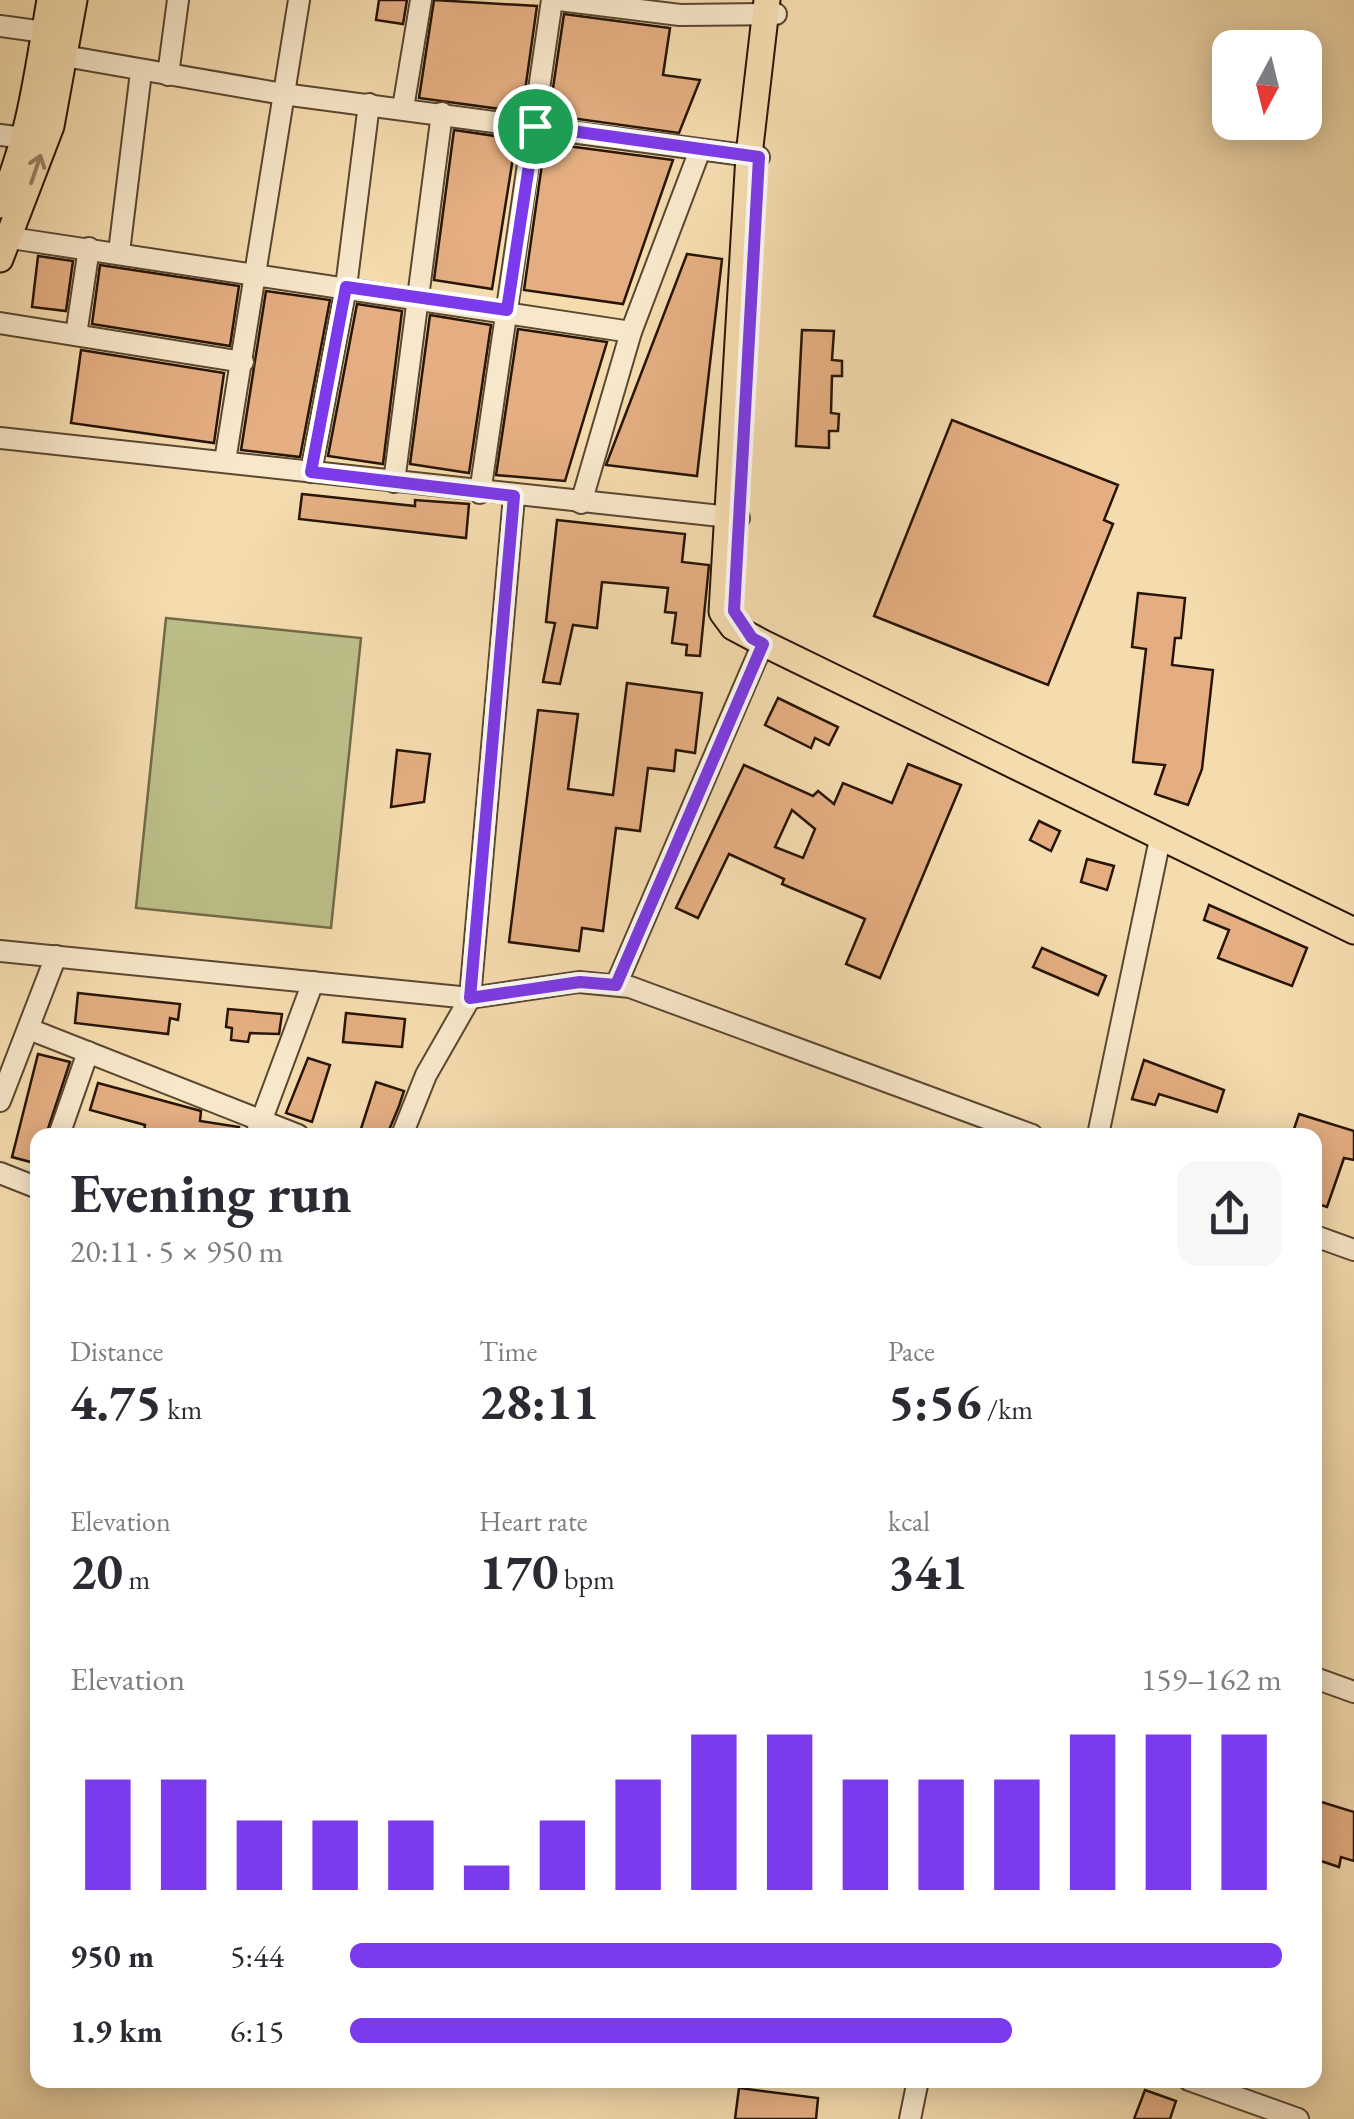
<!DOCTYPE html>
<meta charset="utf-8">
<style>
:root{--surface:#fff;--page:#f7f7f7;--text:#2b2b33;--muted:#7c7c81;--accent:#7c3aed}
body{margin:0;font-family:"EB Garamond",serif;background:var(--page);color:var(--text);height:100vh;display:flex;flex-direction:column;font-size:38px;white-space:nowrap}
*{box-sizing:border-box;margin:0}
p{font-size:32px;color:var(--muted)}
.icon{flex:none;width:55px;height:55px;fill:none;stroke:currentColor;stroke-width:2;stroke-linecap:round;stroke-linejoin:round}
.map{position:relative;flex:1;overflow:hidden}
.details{position:absolute;left:30px;top:1128px;width:1292px;height:960px;display:flex;flex-direction:column;background:var(--surface);border-radius:20px;box-shadow:0 5px 25px #0003}
.details>*{flex:none}
.needle{width:65px;rotate:187deg}
.fabs{position:absolute;left:1212px;top:30px;display:grid;gap:20px}
.fabs a{display:grid;place-items:center;width:110px;height:110px;border-radius:20px;background:var(--surface);box-shadow:0 5px 25px #0003;font-size:50px}
.pin{position:absolute;display:grid;place-items:center;width:85px;height:85px;color:#fff;margin:-42px;border:5px solid #fff;border-radius:50%;box-shadow:0 2px 10px #0007}
.round{display:grid;place-items:center;flex:none;width:105px;height:105px;border-radius:20px;background:var(--page)}
.head{display:flex;align-items:center;justify-content:space-between;height:170px;padding:0 40px}
h1{font-size:55px;font-weight:700;line-height:75px}
.figures{display:grid;grid-template-columns:repeat(3,1fr);gap:15px;height:170px;padding:10px 40px}
.figures div{display:grid;align-content:center}
.figures b{font-size:50px;font-weight:700}
.figures small{font-size:28px;font-weight:400}
.figures p{font-size:28px}
.chart{height:280px;padding:20px 40px}
.chart p{display:flex;justify-content:space-between}
.chart svg{width:100%;height:180px;margin-top:10px;stroke:var(--accent);stroke-width:6}
ul{padding:0 40px;list-style:none;font-size:32px}
li{display:grid;grid-template-columns:160px 120px 1fr;align-items:center;height:75px}
li i{height:25px;border-radius:12px;background:var(--accent)}
.map>svg:first-child{display:block}
.green{fill:#bdc08a;stroke:#726a48;stroke-width:2.5}
.building{fill:#e4ae82;stroke:#271506;stroke-width:2.5;fill-rule:evenodd}
.lines{fill:none;stroke-linecap:round;stroke-linejoin:round}
.minor-casing{stroke:#5a4730;stroke-width:24}
.major-casing{stroke:#271506;stroke-width:29}
.minor{stroke:#f8e8cb;stroke-width:20}
.major{stroke:#f5dcaf;stroke-width:25}
.oneway{stroke:#988263}
.route-casing{stroke:#fff;stroke-width:20}
.route{stroke:#7c3aed;stroke-width:12}
</style>
<div class="map">
<svg width="1354" height="2119" viewBox="0 0 1354 2119">
<rect width="100%" height="100%" fill="#f5dcaf"/>
<filter id="stains"><feTurbulence type="fractalNoise" baseFrequency=".002" numOctaves="4"/><feColorMatrix values="0 0 0 0 .2 0 0 0 0 .09 0 0 0 0 .02 0 0 0 .5 -.17"/></filter>
<radialGradient id="worn" r=".72"><stop offset=".6" stop-color="#630" stop-opacity="0"/><stop offset="1" stop-color="#630" stop-opacity=".3"/></radialGradient>
<!-- green -->
<polygon class="green" points="166,618 361,638 331,928 136,908"/>
<!-- building -->
<g class="building">
<polygon points="379,0 407,0 403,24 376,20"/>
<polygon points="434,0 537,6 522,112 419,98"/>
<polygon points="564,14 670,28 663,75 700,80 679,133 549,115"/>
<polygon points="454,130 516,139 492,289 434,280"/>
<polygon points="545,143 673,160 623,304 524,290"/>
<polygon points="687,254 722,259 697,476 606,465"/>
<polygon points="38,256 73,261 66,311 32,307"/>
<polygon points="100,265 239,286 230,346 92,324"/>
<polygon points="266,291 330,300 300,457 241,450"/>
<polygon points="357,304 402,311 383,464 328,456"/>
<polygon points="430,315 491,325 469,473 410,464"/>
<polygon points="518,329 607,342 565,481 496,475"/>
<polygon points="802,330 834,331 832,360 842,361 842,376 832,376 831,413 839,414 838,431 829,431 829,448 796,446"/>
<polygon points="81,350 224,373 214,443 71,423"/>
<polygon points="952,420 1118,485 1104,520 1113,524 1048,685 874,616"/>
<polygon points="302,494 415,506 415,500 469,504 466,538 299,519"/>
<polygon points="557,520 685,534 682,562 709,565 700,656 686,655 687,645 672,643 676,613 665,612 668,588 602,582 597,628 573,625 560,684 543,682 555,623 546,622"/>
<polygon points="1138,593 1185,598 1181,638 1175,638 1172,665 1213,670 1202,769 1188,805 1155,794 1165,765 1133,762 1146,649 1132,647"/>
<polygon points="627,683 702,693 695,753 676,750 674,771 648,768 640,831 616,828 603,931 582,928 579,951 509,942 538,710 578,714 568,789 613,795"/>
<polygon points="778,698 838,727 829,745 815,738 811,748 765,725"/>
<polygon points="397,750 430,754 424,802 391,807"/>
<path d="M908,764L961,785L880,978L846,964L865,919L782,884L784,879L729,854L698,918L676,908L744,765L813,796L818,791L834,804L843,783L892,803ZM792,810L815,829L803,858L775,847Z"/>
<polygon points="1039,821 1060,831 1051,851 1030,840"/>
<polygon points="1087,859 1114,866 1107,890 1081,882"/>
<polygon points="1209,905 1307,948 1292,986 1218,958 1229,930 1204,920"/>
<polygon points="1042,948 1106,976 1098,995 1033,967"/>
<polygon points="78,993 180,1004 178,1020 170,1018 168,1034 75,1023"/>
<polygon points="228,1009 282,1014 279,1034 250,1033 248,1042 231,1040 232,1028 226,1027"/>
<polygon points="346,1013 405,1019 402,1047 343,1042"/>
<polygon points="38,1054 70,1062 46,1135 38,1135 38,1164 12,1157"/>
<polygon points="308,1058 330,1065 312,1122 286,1113"/>
<polygon points="1144,1060 1224,1090 1217,1112 1159,1094 1155,1105 1132,1099"/>
<polygon points="376,1082 404,1091 399,1106 387,1135 359,1135"/>
<polygon points="98,1083 201,1111 200,1121 239,1127 238,1135 144,1132 145,1125 90,1110"/>
<polygon points="1299,1114 1354,1131 1354,1160 1344,1158 1327,1207 1315,1203 1315,1135 1292,1135"/>
<polygon points="1315,1800 1354,1812 1354,1861 1341,1857 1339,1867 1315,1859"/>
<polygon points="739,2088 818,2098 816,2119 735,2119"/>
<polygon points="1145,2090 1176,2101 1170,2119 1134,2119"/>
</g>
<g class="lines">
<defs>
<g id="minor">
<polyline points="559,0 680,15 776,14"/>
<polyline points="0,26 44,32"/>
<polyline points="53,54 283,94 759,157"/>
<polyline points="168,75 178,0"/>
<polyline points="403,108 421,0"/>
<polyline points="0,135 24,138"/>
<polyline points="11,238 631,332"/>
<polyline points="119,252 141,72"/>
<polyline points="0,323 243,362"/>
<polyline points="76,335 89,248"/>
<polyline points="0,438 739,518"/>
<polyline points="225,461 299,0"/>
<polyline points="311,472 346,287 369,104"/>
<polyline points="394,482 442,113"/>
<polyline points="480,493 552,0"/>
<polyline points="581,503 631,332 700,150"/>
<polyline points="0,951 470,998 579,982 630,987 1032,1135"/>
<polyline points="616,985 763,643"/>
<polyline points="29,1029 298,1135"/>
<polyline points="0,1101 56,956"/>
<polyline points="59,1135 88,1052"/>
<polyline points="256,1135 313,982"/>
<polyline points="402,1135 426,1075 470,998 514,496"/>
<polyline points="1098,1135 1160,839"/>
<polyline points="0,1173 38,1188"/>
<polyline points="1315,1236 1354,1250"/>
<polyline points="1315,1678 1354,1692"/>
<polyline points="1189,2080 1298,2119"/>
<polyline points="910,2119 918,2080"/>
</g>
<g id="major">
<polyline points="767,0 749,155 722,612 733,627 763,643 1354,931"/>
<path d="M0,205C30,140 38,69 50,0"/>
<polyline points="0,259 51,126 74,0"/>
</g>
</defs>
<!-- minor casing -->
<use href="#minor" class="minor-casing"/>
<!-- major casing -->
<use href="#major" class="major-casing"/>
<!-- minor -->
<use href="#minor" class="minor"/>
<!-- major -->
<use href="#major" class="major"/>
</g>
<!-- one-way arrows -->
<defs><path id="oneway-shaft" d="M-6 0H5M1.5-3L5.5 0L1.5 3" fill="none" stroke-width="1.6" stroke-linecap="round" stroke-linejoin="round" transform="scale(2.5)"/></defs>
<use class="oneway" href="#oneway-shaft" transform="translate(36 169) rotate(-71)"/>
<g class="lines">
<defs>
<polygon id="route" points="535,126 759,157 734,611 752,638 763,644 616,985 580,982 470,998 514,496 311,472 346,287 507,310"/>
</defs>
<!-- route casing -->
<use href="#route" class="route-casing"/>
<!-- route -->
<use href="#route" class="route"/>
</g>
<rect width="100%" height="100%" filter="url(#stains)"/>
<rect width="100%" height="100%" fill="url(#worn)"/>
</svg>
<div class="fabs">
<a><svg class="needle" viewBox="-14 -14 28 28"><path d="M0-13l5 13h-10z" fill="#e53935"/><path d="M0 13l5-13h-10z" fill="#7c7c81"/></svg></a>
</div>
<div class="pin" style="left:535px;top:126px;background:#1e9e55"><svg class="icon" aria-label="arrive" viewBox="0 0 24 24"><path d="M6 21V4h12l-3 4 3 4H6"/></svg></div>
<section class="details">
<div class="head"><div><h1>Evening run</h1><p>20:11 · 5 × 950 m</p></div><a class="round"><svg class="icon" aria-label="share" viewBox="0 0 24 24"><path d="M12 15V3M7 8l5-5 5 5M5 13v7h14v-7"/></svg></a></div>
<div class="figures">
<div><p>Distance</p><b>4.75<small> km</small></b></div>
<div><p>Time</p><b>28:11</b></div>
<div><p>Pace</p><b>5:56<small> /km</small></b></div>
</div>
<div class="figures">
<div><p>Elevation</p><b>20<small> m</small></b></div>
<div><p>Heart rate</p><b>170<small> bpm</small></b></div>
<div><p>kcal</p><b>341</b></div>
</div>
<div class="chart"><p><span>Elevation</span>159–162 m</p>
<svg viewBox="0 0 160 44" preserveAspectRatio="none"><path d="M5 44V17M15 44V17M25 44V27M35 44V27M45 44V27M55 44V38M65 44V27M75 44V17M85 44V6M95 44V6M105 44V17M115 44V17M125 44V17M135 44V6M145 44V6M155 44V6"/></svg>
</div>
<ul>
<li><b>950 m</b>5:44<i style="width:100%"></i></li>
<li><b>1.9 km</b>6:15<i style="width:71%"></i></li>
</ul>
</section>
</div>
